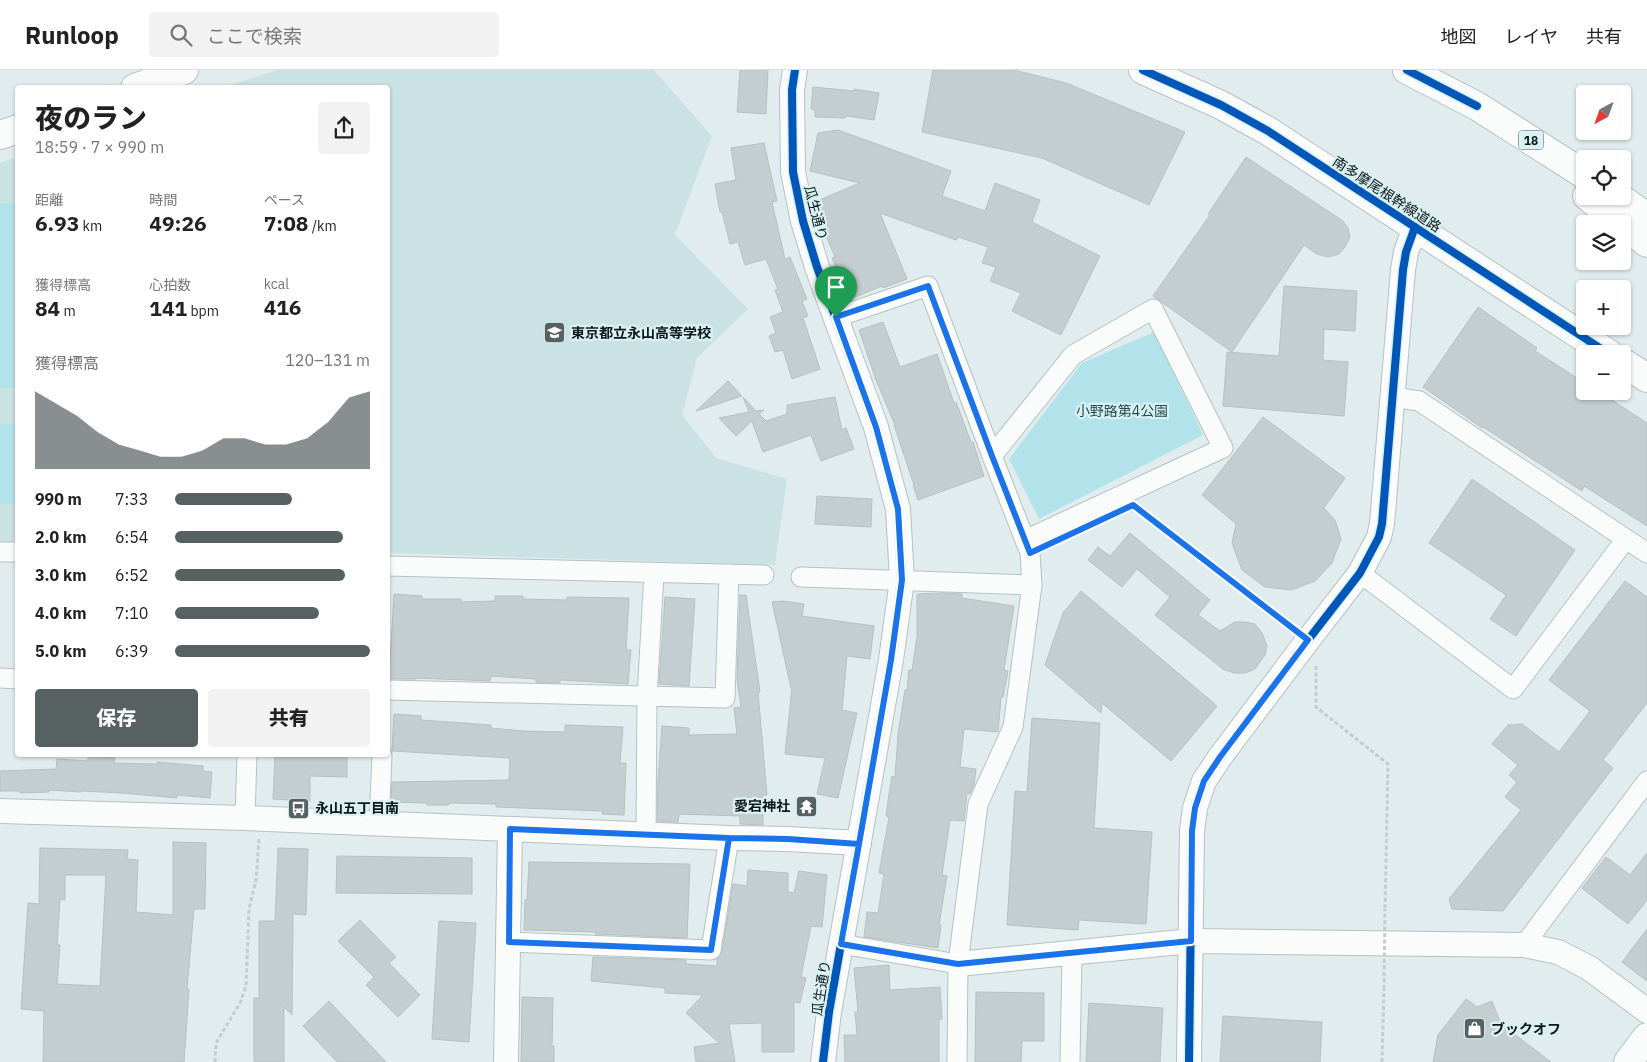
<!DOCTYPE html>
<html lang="ja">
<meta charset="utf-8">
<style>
:root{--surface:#fff;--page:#f2f2f2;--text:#222;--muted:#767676;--line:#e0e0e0;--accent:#586162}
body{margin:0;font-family:"IBM Plex Sans","Noto Sans JP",sans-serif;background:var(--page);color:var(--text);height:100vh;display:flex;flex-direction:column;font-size:19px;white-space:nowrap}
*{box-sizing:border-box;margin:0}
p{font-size:16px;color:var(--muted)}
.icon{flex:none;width:28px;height:28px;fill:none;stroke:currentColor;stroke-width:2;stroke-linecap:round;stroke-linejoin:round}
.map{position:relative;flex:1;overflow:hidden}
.sheet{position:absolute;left:15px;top:15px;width:375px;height:672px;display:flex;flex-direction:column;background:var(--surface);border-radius:5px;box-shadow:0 1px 4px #0004}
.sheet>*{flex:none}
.needle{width:32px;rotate:221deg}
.fabs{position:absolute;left:1576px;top:15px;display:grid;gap:10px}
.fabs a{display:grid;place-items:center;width:55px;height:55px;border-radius:5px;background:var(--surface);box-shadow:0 1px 4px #0004;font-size:25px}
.pin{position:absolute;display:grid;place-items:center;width:42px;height:42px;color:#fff;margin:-51px -21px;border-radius:50% 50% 50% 0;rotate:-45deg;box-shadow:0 0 5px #0007}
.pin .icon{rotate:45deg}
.round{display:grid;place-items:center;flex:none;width:52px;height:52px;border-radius:5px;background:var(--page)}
.overview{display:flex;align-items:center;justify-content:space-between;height:85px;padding:0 20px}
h1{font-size:28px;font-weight:800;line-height:38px}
.stats{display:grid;grid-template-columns:repeat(3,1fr);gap:8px;height:85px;padding:5px 20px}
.stats div{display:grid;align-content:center}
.stats b{font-size:21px;font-weight:800}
.stats small{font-size:14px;font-weight:400}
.stats p{font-size:14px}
.chart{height:140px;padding:10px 20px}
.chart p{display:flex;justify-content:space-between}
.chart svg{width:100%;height:90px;margin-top:5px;fill:var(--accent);opacity:.7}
.button{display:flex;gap:10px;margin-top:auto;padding:10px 20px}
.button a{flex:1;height:58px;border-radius:5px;background:var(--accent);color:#fff;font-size:20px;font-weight:800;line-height:58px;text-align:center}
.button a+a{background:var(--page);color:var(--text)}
ul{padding:0 20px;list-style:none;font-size:16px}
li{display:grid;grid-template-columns:80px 60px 1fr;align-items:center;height:38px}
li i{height:12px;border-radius:6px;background:var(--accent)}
header{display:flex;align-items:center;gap:30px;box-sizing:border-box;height:70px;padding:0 25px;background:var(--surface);border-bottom:1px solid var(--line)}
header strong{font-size:24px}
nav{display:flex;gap:28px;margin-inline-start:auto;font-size:18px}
.search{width:350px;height:45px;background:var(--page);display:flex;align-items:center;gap:12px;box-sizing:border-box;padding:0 18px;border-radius:5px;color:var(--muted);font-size:19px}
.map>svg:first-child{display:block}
.built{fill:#cbe2e5}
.park{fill:#b2e3ea}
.building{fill:#c4ced0;stroke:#b7c0c1;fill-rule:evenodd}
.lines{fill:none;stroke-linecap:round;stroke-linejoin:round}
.minor-casing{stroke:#b7c1c2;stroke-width:21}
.tertiary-casing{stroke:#b7c1c2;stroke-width:26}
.primary-casing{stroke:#b7c1c2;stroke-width:30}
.path{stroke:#c8cbcb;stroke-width:3;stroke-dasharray:4 2.5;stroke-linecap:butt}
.minor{stroke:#fafcfc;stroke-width:19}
.tertiary{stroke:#fafcfc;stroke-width:24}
.primary{stroke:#fafcfc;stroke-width:28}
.path-bridge{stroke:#c8cbcb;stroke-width:3;stroke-dasharray:4 2.5;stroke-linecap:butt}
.cycleway-casing{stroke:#daf1f4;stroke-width:11}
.cycleway{stroke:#0057b8;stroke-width:8}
.route-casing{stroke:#fff;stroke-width:10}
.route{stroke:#1a73e8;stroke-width:6}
.labels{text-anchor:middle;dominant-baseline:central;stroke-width:4.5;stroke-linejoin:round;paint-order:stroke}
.shield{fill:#daf1f4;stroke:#4b5859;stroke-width:1}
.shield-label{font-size:12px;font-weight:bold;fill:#0e1617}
.street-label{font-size:14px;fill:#0e1617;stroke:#daf1f4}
.poi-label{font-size:14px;font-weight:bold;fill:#0e1617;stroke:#daf1f4;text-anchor:start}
.park-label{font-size:14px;fill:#1f4a50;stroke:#daf1f4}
</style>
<header>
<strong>Runloop</strong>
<div class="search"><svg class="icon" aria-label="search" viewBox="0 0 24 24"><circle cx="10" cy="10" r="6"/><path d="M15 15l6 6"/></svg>ここで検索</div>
<nav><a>地図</a><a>レイヤ</a><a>共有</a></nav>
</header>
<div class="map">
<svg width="1647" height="992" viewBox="0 0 1647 992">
<rect width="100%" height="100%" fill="#e0ecee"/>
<!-- built -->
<g class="built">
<polygon points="277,0 654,0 712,66 675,165 748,239 697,288 682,345 716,388 787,409 775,495 388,483 388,18 225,17"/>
<polygon points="17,87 17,473 0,472 0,93"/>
</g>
<!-- park -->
<g class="park">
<polygon points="0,133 17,134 17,319 0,318"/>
<polygon points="1154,262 1203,365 1039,449 1009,389 1082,293"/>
<rect x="0" y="354" width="17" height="80"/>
</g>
<!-- building -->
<g class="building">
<polygon points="740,0 768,0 766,44 737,42"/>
<polygon points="933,0 1014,0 1066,13 1185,62 1149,135 1042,88 922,62"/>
<polygon points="813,17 854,21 854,19 879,23 874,50 846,46 845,48 815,47 815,40 811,39"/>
<polygon points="838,60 951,101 942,126 985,141 995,113 1040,130 1032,152 1100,186 1061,265 1012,241 1021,223 990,211 996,197 982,193 988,177 958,167 956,170 880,143 907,209 883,218 882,216 848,230 841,216 844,215 832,188 835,187 824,161 829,159 817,131 860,113 810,101 818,63"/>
<polygon points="764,73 777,131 772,132 785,189 790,187 807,229 802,231 808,246 803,248 820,299 792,309 783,280 775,282 769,266 776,263 770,247 783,242 775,220 778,219 766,189 745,195 738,172 730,174 722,142 720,142 715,114 736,110 731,78"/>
<polygon points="1246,87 1343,151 1348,158 1350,167 1345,177 1339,184 1328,187 1317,184 1304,175 1232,282 1153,226 1210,145 1208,144"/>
<polygon points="1284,216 1357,221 1355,261 1324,259 1323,290 1348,292 1344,346 1223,336 1227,282 1279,286"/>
<polygon points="1478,237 1537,278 1535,281 1585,313 1585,321 1598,321 1647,353 1647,456 1584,416 1582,421 1483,357 1482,358 1423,317"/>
<polygon points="883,252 900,297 937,284 954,333 956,332 971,372 973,372 984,406 918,430 913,415 914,415 894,355 895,355 876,310 859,260"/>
<polygon points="728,311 742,326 696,341"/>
<polygon points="743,327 756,341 764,340 759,344 766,351 787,344 787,335 835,327 842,360 846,358 854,379 821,391 811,365 763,382 752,351 736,366 719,348 749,342"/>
<polygon points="1263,347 1345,408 1324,438 1335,450 1341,469 1332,493 1315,511 1291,520 1265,517 1242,500 1232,473 1236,454 1202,425"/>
<polygon points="1472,409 1575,480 1516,566 1490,549 1506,525 1429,473"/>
<polygon points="817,426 872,429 871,457 815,454"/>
<polygon points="1130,463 1210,530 1198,545 1220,561 1235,552 1245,552 1255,554 1262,563 1267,576 1265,585 1255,599 1245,603 1234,603 1223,599 1155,545 1170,527 1137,499 1122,517 1088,490 1098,477 1110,486"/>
<polygon points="1625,511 1647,527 1647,633 1603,690 1613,698 1503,841 1452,839 1449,829 1521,740 1505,727 1517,712 1509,705 1518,695 1492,674 1508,655 1522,654 1559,682 1590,641 1549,610"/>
<polygon points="1081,521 1217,636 1171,691 1102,633 1101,643 1045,595 1063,543"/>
<polygon points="942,523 962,524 962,528 1014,536 1004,600 1008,601 1003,627 1001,627 998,662 964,659 960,697 976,699 974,715 970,724 967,723 964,751 950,750 942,805 947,806 939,855 941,855 938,878 864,867 867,842 878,843 884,804 879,803 889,747 886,746 889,724 892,706 895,707 898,664 905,620 907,620 909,600 912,600 917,567 917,524"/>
<polygon points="394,524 422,526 422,529 461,529 461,532 495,531 495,526 523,526 523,529 567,530 567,527 629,528 626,580 631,580 628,614 560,610 560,613 536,612 536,609 491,606 490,611 416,608 416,609 389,609"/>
<polygon points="740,525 746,525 760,622 758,622 767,725 763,725 763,755 740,754 740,746 679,744 678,752 657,751 658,708 662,656 689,658 689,665 737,664 734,638 741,637 737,609"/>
<polygon points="665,527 695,529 689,616 659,614"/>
<polygon points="783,531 804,534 802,546 874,556 870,589 847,586 842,640 857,643 838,728 817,724 825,688 785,684 792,618 791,618 772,532"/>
<polygon points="394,644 421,646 421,650 491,655 491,658 523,661 565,662 565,655 623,657 620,693 626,693 624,745 602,744 603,741 496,737 496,734 449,733 449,735 427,735 427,733 391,732 392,712 509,710 510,688 392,681"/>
<polygon points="1032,648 1100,653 1094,758 1152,762 1146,854 1079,850 1078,860 1007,855 1015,721 1027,722"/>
<polygon points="275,685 347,685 347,707 310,706 310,731 273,729"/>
<polygon points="88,686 115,688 114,693 157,694 157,692 203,696 203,701 212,702 210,728 177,725 177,728 122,723 81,721 81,722 49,720 49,722 20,723 20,721 0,721 0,701 56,699 57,689 88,691"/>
<path d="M173,772L206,773L205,839H194L187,919H189L184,992H43L44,941L21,939L28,833L39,834L40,778L128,780L127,789L138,790L136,842L173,845ZM65,805H106L100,916L57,914L60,875H57L60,829L65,830Z"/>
<polygon points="278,778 308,779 306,845 293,844 292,945 284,937 284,992 254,992 254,928 259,928 259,851 275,851"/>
<polygon points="1647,783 1647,830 1628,854 1582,818 1606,787 1630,805"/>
<polygon points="337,786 472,788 472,824 336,823"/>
<polygon points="529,792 690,794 687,868 595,864 596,862 524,860 525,830 527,830"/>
<polygon points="748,800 788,803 788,822 794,823 799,801 827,805 822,857 811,856 801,907 806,908 800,933 794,932 794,982 762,982 762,953 729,954 735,992 696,992 694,977 719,973 686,943 703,925 665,923 665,918 591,911 593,887 686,890 686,894 717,896 717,889 722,882 733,814 747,816"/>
<polygon points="360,850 396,887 389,893 420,925 398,947 366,915 374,907 338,871"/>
<polygon points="439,851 476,853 469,972 432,969"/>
<polygon points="1647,859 1647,911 1622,892"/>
<polygon points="889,895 890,920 940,917 942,949 939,950 939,992 845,992 844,965 857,965 855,942 858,942 854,898"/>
<polygon points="976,922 1044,923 1044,971 1022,971 1021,992 975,992"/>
<polygon points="522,927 553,928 552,976 554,976 554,992 521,992"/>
<polygon points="1466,929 1477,937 1492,931 1501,954 1551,992 1433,992 1438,965"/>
<polygon points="329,931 386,992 337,992 303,956"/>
<polygon points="1089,933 1163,938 1160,992 1086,992"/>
<polygon points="1223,946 1322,952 1320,992 1220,992"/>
</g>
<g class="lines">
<defs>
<g id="minor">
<polyline points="837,247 928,216 992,386 1030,483 1032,515 1013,657 978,734 958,894 957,992"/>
<polyline points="1393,327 1419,331 1647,483"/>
<polyline points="992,386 1073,285 1153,239 1223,378 1025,470"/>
<polyline points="0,482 18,482"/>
<polyline points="388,496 764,505"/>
<polyline points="1360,503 1513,619 1626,469"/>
<polyline points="801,507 1032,515"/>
<polyline points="0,608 18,609"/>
<polyline points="388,620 725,628 729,504"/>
<polyline points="245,748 247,685"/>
<polyline points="379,754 382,685"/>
<polyline points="646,764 647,627 654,503"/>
<polyline points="509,872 711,880 729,768"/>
<polyline points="841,874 958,894"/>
<polyline points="1524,875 1647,711"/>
<polyline points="1070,992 1072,882"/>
</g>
<g id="tertiary">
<polyline points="795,0 792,20 793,102 803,151 817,197 876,357 898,439 902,510 891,590 829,942 823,992"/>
<polyline points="0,741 245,748 729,768 788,769 859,773"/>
<polyline points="958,894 1191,871 1524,875 1558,882 1589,898 1647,941"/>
<polyline points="506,992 510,759"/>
<polyline points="1189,992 1192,761 1195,738 1204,711 1220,687 1308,570 1360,503 1379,467 1382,454 1403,200 1406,182 1415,157"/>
</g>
<g id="primary">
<polyline points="1143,0 1221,35 1268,61 1609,284"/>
<polyline points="1407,0 1477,36 1585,105"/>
<polyline points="135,18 184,0"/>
<polyline points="0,65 18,59"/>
<polyline points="1587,126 1647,173"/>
<polyline points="1617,126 1647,147"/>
<polyline points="1622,292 1647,308"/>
<polyline points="1628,992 1647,967"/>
</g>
</defs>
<!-- minor casing -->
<use href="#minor" class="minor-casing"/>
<!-- tertiary casing -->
<use href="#tertiary" class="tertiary-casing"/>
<!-- primary casing -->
<use href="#primary" class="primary-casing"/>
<!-- path -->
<g class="path">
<polyline points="1138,439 1291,557"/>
<polyline points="1316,596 1316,637 1388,694 1385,839"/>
<polyline points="215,992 216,973 240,933 246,916 249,839 256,810 259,769"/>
<polyline points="1382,992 1384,919"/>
</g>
<!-- minor -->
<use href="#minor" class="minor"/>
<!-- tertiary -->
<use href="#tertiary" class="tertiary"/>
<!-- primary -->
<use href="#primary" class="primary"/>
<!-- path-bridge -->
<polyline class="path-bridge" points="1384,919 1385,839"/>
<defs>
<g id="cycleway">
<polyline points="795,0 792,20 793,102 803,151 817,197 876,357 898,439 902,510 891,590 829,942 823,992"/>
<polyline points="1143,0 1221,35 1268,61 1609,284"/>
<polyline points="1407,0 1477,36"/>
<polyline points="1189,992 1192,761 1195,738 1204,711 1220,687 1308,570 1360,503 1379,467 1382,454 1403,200 1406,182 1415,157"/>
</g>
</defs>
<!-- cycleway casing -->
<use href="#cycleway" class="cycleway-casing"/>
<!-- cycleway -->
<use href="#cycleway" class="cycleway"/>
</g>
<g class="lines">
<defs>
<polyline id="route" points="836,247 876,357 898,439 902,510 891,590 859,774 788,769 729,768 711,880 509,872 510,759 729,768 788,769 859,774 841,874 958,894 1191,871 1192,761 1195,738 1204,711 1220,687 1308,570 1133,435 1030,483 992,386 928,216 836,247"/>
</defs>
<!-- route casing -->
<use href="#route" class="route-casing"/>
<!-- route -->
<use href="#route" class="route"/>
</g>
<!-- icons -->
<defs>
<symbol id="school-square" viewBox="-11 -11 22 22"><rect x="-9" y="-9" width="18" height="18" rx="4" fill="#586162" stroke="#daf1f4"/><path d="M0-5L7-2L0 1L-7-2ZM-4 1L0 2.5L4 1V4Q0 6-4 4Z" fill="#fff"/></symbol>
<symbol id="temple-square" viewBox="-11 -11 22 22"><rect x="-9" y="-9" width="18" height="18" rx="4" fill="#586162" stroke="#daf1f4"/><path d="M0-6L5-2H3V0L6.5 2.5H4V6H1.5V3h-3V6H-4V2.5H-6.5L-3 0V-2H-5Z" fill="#fff"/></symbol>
<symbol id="bus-square" viewBox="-11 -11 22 22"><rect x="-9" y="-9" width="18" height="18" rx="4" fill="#586162" stroke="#daf1f4"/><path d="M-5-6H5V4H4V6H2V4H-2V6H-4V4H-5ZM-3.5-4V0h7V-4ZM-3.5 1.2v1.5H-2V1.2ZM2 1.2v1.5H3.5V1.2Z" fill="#fff"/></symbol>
<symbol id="shop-square" viewBox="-11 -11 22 22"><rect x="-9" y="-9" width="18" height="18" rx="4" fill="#586162" stroke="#daf1f4"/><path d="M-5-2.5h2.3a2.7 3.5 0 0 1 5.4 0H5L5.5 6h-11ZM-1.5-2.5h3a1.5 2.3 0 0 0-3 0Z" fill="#fff"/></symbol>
</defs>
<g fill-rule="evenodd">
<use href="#school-square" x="542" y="250" width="25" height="25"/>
<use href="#temple-square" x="794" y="724" width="25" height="25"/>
<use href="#bus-square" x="286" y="726" width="25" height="25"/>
<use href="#shop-square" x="1462" y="946" width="25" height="25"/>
</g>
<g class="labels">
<!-- shield labels -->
<rect class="shield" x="1518.5" y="60.5" width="25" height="19" rx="4"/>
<g class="shield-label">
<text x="1531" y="70">18</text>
</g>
<!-- street labels -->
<g class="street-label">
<text transform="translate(1387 124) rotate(33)">南多摩尾根幹線道路</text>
<text transform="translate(816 143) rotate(76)">瓜生通り</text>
<text transform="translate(821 918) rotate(-81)">瓜生通り</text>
</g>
<!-- poi labels -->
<g class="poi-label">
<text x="571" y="263">東京都立永山高等学校</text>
<text x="790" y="736" text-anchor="end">愛宕神社</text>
<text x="315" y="738">永山五丁目南</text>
<text x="1491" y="959">ブックオフ</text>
</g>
<!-- park labels -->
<g class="park-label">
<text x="1122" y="341">小野路第4公園</text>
</g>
</g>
</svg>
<div class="fabs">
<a><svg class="needle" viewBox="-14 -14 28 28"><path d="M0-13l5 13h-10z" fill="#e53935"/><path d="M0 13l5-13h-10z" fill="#767676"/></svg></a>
<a><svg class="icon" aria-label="locate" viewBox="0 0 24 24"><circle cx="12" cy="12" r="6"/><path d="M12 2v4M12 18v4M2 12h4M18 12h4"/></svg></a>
<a><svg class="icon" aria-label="layers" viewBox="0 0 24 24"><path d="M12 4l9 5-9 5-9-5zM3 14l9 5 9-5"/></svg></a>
<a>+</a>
<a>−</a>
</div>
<div class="pin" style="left:836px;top:247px;background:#1e9e55"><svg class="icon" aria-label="arrive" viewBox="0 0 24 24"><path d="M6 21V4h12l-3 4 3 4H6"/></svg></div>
<section class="sheet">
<div class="overview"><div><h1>夜のラン</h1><p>18:59 · 7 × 990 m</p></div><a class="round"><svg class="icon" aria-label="share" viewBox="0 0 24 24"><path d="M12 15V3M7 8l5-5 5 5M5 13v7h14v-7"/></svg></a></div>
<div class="stats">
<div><p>距離</p><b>6.93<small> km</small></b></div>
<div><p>時間</p><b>49:26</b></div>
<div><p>ペース</p><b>7:08<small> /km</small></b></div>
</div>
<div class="stats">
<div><p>獲得標高</p><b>84<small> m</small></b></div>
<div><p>心拍数</p><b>141<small> bpm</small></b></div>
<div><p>kcal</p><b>416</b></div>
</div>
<div class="chart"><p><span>獲得標高</span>120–131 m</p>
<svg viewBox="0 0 160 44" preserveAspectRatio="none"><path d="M0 44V6L10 12L20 18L30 26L40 32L50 35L60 38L70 38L80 35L90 29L100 29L110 32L120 32L130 29L140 21L150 9L160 6V44z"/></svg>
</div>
<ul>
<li><b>990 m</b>7:33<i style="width:60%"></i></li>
<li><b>2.0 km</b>6:54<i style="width:86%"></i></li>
<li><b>3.0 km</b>6:52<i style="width:87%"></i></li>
<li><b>4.0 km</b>7:10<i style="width:74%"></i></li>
<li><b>5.0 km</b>6:39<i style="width:100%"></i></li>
</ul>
<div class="button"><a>保存</a><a>共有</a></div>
</section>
</div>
